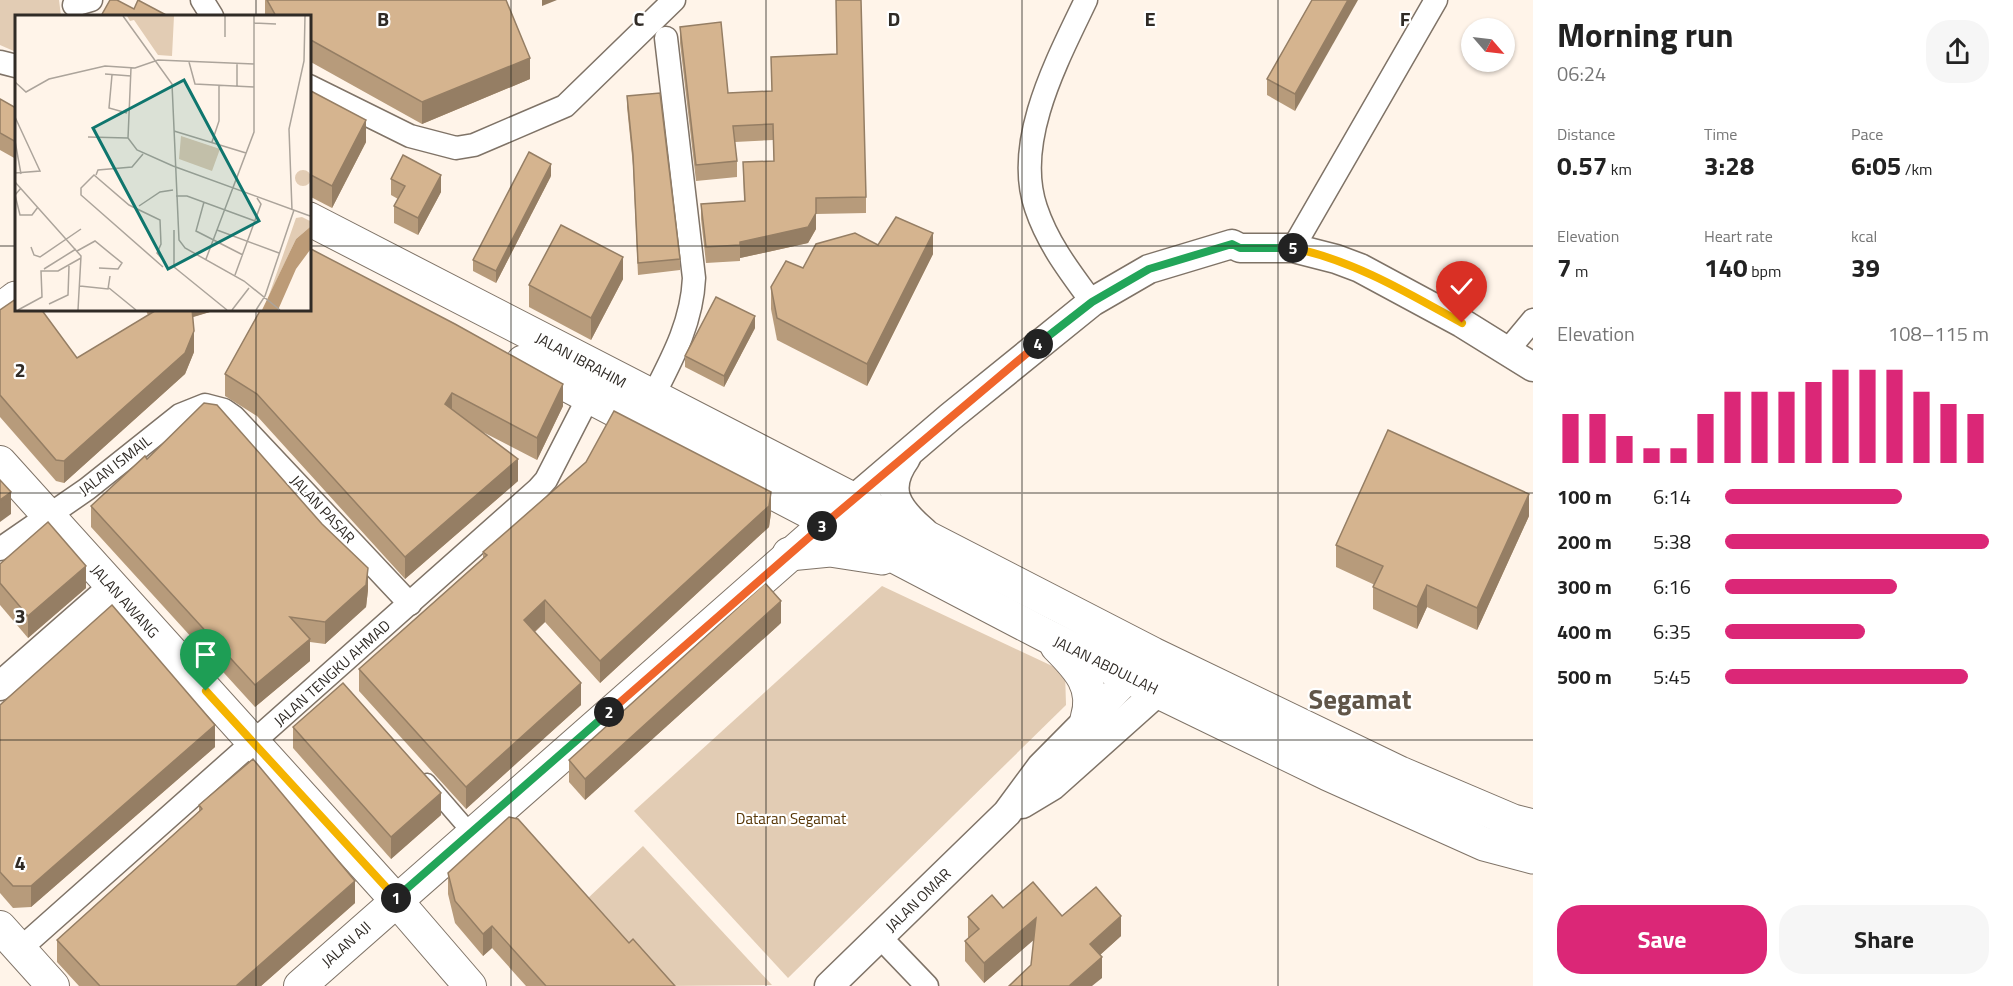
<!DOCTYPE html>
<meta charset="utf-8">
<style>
:root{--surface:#fff;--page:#f6f6f6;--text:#222;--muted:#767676;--accent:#db2777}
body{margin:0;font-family:"Titillium Web",sans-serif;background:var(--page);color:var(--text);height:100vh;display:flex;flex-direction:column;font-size:22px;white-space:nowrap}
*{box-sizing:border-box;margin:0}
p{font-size:20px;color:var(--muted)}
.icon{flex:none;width:33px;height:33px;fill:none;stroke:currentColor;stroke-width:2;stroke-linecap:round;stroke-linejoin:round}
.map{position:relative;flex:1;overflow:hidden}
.details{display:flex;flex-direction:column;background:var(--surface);width:480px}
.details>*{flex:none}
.needle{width:39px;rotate:118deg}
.tools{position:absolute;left:1461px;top:18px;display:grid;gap:12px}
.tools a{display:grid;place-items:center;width:54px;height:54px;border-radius:50%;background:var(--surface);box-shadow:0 2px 4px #0004;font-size:30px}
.pin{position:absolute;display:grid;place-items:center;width:51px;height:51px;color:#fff;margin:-62px -26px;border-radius:50% 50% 50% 0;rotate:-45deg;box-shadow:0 0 6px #0007}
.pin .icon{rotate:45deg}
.km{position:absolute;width:30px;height:30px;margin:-15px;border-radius:50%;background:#222;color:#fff;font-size:16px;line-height:30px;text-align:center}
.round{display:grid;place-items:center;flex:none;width:63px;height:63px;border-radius:24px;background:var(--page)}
.overview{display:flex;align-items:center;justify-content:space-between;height:102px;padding:0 24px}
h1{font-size:33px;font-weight:700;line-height:45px}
.metrics{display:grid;grid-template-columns:repeat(3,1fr);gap:9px;height:102px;padding:6px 24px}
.metrics div{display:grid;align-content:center}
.metrics b{font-size:26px;font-weight:700}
.metrics small{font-size:16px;font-weight:400}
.metrics p{font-size:16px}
.chart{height:168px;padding:12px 24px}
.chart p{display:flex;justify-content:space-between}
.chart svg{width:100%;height:108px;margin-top:6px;stroke:var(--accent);stroke-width:6}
.button{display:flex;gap:12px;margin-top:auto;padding:12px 24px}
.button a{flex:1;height:69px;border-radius:24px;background:var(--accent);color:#fff;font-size:24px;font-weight:700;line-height:69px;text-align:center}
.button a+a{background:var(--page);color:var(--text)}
ul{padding:0 24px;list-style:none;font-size:20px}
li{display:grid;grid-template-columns:96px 72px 1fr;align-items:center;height:45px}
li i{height:15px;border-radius:8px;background:var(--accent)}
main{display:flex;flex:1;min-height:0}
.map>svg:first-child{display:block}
.green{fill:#e2ccb4}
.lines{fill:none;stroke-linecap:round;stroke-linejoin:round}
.pedestrian-casing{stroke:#7f7367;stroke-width:19}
.minor-casing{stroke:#7f7367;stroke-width:25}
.tertiary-casing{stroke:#7f7367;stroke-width:31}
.secondary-casing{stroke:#7f7367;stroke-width:34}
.trunk-casing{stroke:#7f7367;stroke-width:35}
.pedestrian{stroke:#fff;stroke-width:16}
.minor{stroke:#fff;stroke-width:22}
.tertiary{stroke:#fff;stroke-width:28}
.secondary{stroke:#fff;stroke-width:32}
.trunk{stroke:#fff;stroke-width:33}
.wall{fill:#b79b7b}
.shaded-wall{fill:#957e64}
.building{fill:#d5b48f;stroke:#957e64;stroke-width:1.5}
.split-1-casing{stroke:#fff;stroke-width:12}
.split-2-casing{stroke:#fff;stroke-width:12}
.split-3-casing{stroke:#fff;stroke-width:12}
.split-4-casing{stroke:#fff;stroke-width:12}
.split-5-casing{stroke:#fff;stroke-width:12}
.split-6-casing{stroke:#fff;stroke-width:12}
.split-1{stroke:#f5b400;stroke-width:8}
.split-2{stroke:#22a559;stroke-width:8}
.split-3{stroke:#f0652b;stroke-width:8}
.split-4{stroke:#f0652b;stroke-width:8}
.split-5{stroke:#22a559;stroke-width:8}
.split-6{stroke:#f5b400;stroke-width:8}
.grid{fill:none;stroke:#302b26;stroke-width:1.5;stroke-opacity:0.55}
.labels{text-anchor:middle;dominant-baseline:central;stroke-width:4.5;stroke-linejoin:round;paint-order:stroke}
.street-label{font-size:15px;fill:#302b26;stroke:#fff}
.park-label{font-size:15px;fill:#573606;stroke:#fff}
.town-label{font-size:27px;font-weight:bold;fill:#605548;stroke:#fff}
.inset-road{fill:none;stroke:#aca49b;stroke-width:1.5}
.view{fill:#0f766e;fill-opacity:0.15;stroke:#0f766e;stroke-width:3}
.inset-edge{fill:none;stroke:#302b26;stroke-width:3}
.grid-label{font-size:20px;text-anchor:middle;font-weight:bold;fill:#302b26;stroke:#fff;stroke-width:4.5;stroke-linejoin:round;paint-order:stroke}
</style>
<main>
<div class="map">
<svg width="1533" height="986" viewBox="0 0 1533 986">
<rect width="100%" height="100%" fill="#fff4e9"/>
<!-- green -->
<g class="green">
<polygon points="0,0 59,0 61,16 16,16 16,52 0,45"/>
<polygon points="882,586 1065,672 1066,705 788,978 634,811"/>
<polygon points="643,846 772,985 665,986 586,900"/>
</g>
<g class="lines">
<defs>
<polyline id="pedestrian" points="427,782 472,834"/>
<g id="minor">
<polyline points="202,0 212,16"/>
<path d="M1086,0C1058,59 1013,141 1036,208C1048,244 1070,272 1092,302"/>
<polyline points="74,5 91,0"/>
<polyline points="0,62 16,66"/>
<polyline points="309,86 410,136 456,148 474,145 565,106 674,0"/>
<polyline points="1293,248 1436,0"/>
<polyline points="1508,350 1533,320"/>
<path d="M652,398C672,359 692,323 694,278L666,38"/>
<polyline points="0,549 87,489 180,415 205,405 224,410 234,417 410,604"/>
<polyline points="880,937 927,986"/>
<polyline points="20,949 538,489 546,480 588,398"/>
</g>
<g id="tertiary">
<path d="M906,458C883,490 897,509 924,532"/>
<polyline points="853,500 950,417 1092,302 1149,269 1232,244 1240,248 1293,248 1336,259 1360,268 1462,323 1533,367"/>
<polyline points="0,686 112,588"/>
<polyline points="1022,804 1052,786 1173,678"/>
<polyline points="829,986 1007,813 1041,767 1145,662"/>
</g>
<g id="secondary">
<polyline points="0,462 395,899 470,986"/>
<polyline points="0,927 53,986"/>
<polyline points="300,986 848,504"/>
</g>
<g id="trunk">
<polyline points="309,219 1153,654 1400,773 1513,821 1533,826"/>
<polyline points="0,310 16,298"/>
<polyline points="523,362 1045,635 1159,692 1328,774 1484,844 1533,857"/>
<polyline points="789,554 830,550 882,558"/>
<path d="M1057,646C1079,668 1097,687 1087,719"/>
</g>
</defs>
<!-- pedestrian casing -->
<use href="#pedestrian" class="pedestrian-casing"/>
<!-- minor casing -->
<use href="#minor" class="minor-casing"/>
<!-- tertiary casing -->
<use href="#tertiary" class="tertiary-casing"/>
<!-- secondary casing -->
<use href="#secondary" class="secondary-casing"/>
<!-- trunk casing -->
<use href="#trunk" class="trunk-casing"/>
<!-- pedestrian -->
<use href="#pedestrian" class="pedestrian"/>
<!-- minor -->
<use href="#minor" class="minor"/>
<!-- tertiary -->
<use href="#tertiary" class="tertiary"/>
<!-- secondary -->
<use href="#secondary" class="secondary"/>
<!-- trunk -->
<use href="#trunk" class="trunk"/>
</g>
<!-- wall -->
<g class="wall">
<polygon points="265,0 506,0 530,79 422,124 309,61 309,16 265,16"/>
<polygon points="1312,0 1295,111 1267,95 1267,79"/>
<polygon points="680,27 728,93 772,91 771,57 866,197 866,213 816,214 816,229 808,243 740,258 740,261 706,263 701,219 701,204 744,201 743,162 774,161 773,140 735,142 737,161 737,177 696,181 680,43"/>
<polygon points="309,90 366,142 332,208 309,196"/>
<polygon points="627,96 680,259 680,270 638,275 633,166 627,107"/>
<polygon points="0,99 16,108 16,159 0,150"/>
<polygon points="551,176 496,283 473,271 473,260"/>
<polygon points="391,179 441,192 418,235 394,223 394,206 398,199 391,195"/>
<polygon points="878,245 933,254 867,386 777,340 771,309 771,287 803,268"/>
<polygon points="623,279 591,340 529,307 529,285"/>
<polygon points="145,309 220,309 192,317 194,352 185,374 64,483 56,481 0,417 0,310 77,358 148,315"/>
<polygon points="251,309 309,309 563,406 537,460 477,429 518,481 405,579 257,416 225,396 225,374 259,313"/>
<polygon points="755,328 724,387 685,367 685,356"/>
<polygon points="147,459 368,590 366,607 325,644 310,642 310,661 255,707 91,527 91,506"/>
<polygon points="771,513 769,527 600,683 545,622 535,632 581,705 466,809 359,691 359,669 483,558 483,552"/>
<polygon points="1529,516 1477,630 1427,607 1417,629 1373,609 1373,587 1375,585 1336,567 1336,545"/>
<polygon points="0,564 86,588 28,638 0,605"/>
<polygon points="781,623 585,800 569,782 569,760"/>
<polygon points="0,705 215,747 31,907 13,908 0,893"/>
<polygon points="293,727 441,815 391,859 293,748"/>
<polygon points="199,805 355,903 261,986 79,986 57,962 57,940 199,811"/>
<polygon points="448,873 629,943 675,986 526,986 492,948 483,956 455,923 448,894"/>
<polygon points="1003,908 1062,916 1121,936 1100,955 1102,978 1033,940 984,983 965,961 965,941 969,938 968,937 968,917"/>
</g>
<!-- shaded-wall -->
<g class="shaded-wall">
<polygon points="542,0 557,0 542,6"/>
<polygon points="1348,0 1358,0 1295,111 1295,94"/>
<polygon points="530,58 530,79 422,124 422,102"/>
<polygon points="366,120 366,142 332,208 332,186"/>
<polygon points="551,164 551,176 496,283 496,271"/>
<polygon points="441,175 441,192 418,235 418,218"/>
<polygon points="816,198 816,229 808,243 740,258 740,242"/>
<polygon points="933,233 933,254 867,386 867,364"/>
<polygon points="623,257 623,279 591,340 591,318"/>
<polygon points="190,309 220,309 190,318"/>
<polygon points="755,316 755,328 724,387 724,376"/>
<polygon points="194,331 194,352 185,374 64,483 64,461"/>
<polygon points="563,384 563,406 537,460 537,438"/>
<polygon points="452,393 452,415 445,404"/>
<polygon points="518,459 518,481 405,579 405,557"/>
<polygon points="11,492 11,514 0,522 0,500"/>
<polygon points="771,492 771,513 769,527 600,683 600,661"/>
<polygon points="1529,494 1529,516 1477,630 1477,608"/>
<polygon points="86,566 86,588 28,638 28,616"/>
<polygon points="368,568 368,590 366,607 325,644 325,622"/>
<polygon points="1427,585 1427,607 1417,629 1417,607"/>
<polygon points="545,600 545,622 524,641 524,620"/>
<polygon points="781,601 781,623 585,800 585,779"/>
<polygon points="310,639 310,661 255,707 255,685"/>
<polygon points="581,683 581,705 466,809 466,787"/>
<polygon points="215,725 215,747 31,907 31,886"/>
<polygon points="441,793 441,815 391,859 391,837"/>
<polygon points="355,881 355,903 261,986 236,986"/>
<polygon points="1121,916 1121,936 1090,964 1090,944"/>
<polygon points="1036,918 1036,938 984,983 984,963"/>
<polygon points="492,926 492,948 483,956 483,934"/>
<polygon points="1102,957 1102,978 1092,986 1069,986"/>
</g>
<!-- building -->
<g class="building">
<polygon points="110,0 117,0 134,9 138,0 168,16 101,16"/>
<polygon points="267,0 506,0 530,58 422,102 309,39 309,16 276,16"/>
<polygon points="836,0 861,0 866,197 816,198 816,213 808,227 740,242 740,245 706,247 701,204 745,201 743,162 774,161 773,124 733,126 737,161 696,165 680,27 721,22 728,93 772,91 771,57 837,54"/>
<polygon points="1312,0 1348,0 1295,94 1267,79"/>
<polygon points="309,90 366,120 332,186 309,174"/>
<polygon points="660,93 680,259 638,263 633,155 627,96"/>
<polygon points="0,99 16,108 16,142 0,133"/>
<polygon points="529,152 551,164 496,271 473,260"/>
<polygon points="403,155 441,175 418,218 394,206 405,186 391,179"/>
<polygon points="896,217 933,233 867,364 777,318 771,287 786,261 803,268 816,244 855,233 878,245"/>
<polygon points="561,225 623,257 591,318 529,285"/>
<polygon points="309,248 455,324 563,384 537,438 452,393 445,404 518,459 405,557 257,394 225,374 261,309 309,309"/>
<polygon points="716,297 755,316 724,376 685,356"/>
<polygon points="16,299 16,309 41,309 77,358 158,309 192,309 194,331 185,353 64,461 56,460 0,395 0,310"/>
<polygon points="204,403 217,405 322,524 368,568 366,585 325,622 290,617 310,639 255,685 91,506 145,456 147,459"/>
<polygon points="614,411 771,492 769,506 600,661 545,600 524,620 581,683 466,787 359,669 487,555 483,552 586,462"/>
<polygon points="1388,430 1529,494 1477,608 1427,585 1417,607 1373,587 1383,566 1336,545"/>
<polygon points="0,480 11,492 0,500"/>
<polygon points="48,522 86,566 28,616 0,583 0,564"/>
<polygon points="765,583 781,601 585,779 569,760"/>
<polygon points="112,605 215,725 31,886 13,886 0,872 0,705"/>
<polygon points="343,683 441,793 391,837 293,727"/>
<polygon points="253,759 355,881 236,986 100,986 57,940 202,809 199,805"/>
<polygon points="509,817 518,819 629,943 633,939 675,986 546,986 492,926 483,934 455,901 448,873"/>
<polygon points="1033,882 1062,916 1096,887 1121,916 1090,944 1102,957 1069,986 1009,986 1031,965 1036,918 984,963 965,941 979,929 968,917 992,895 1003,908"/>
</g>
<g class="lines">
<defs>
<polyline id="split-1" points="206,691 396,898"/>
<polyline id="split-2" points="396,898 609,712"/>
<polyline id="split-3" points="609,712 822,526"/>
<polyline id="split-4" points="822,526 1038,344"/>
<polyline id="split-5" points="1038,344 1092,302 1149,269 1232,244 1240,248 1293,248"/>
<path id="split-6" d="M1293,248C1355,261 1408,293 1462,323"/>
</defs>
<!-- split-1 casing -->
<use href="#split-1" class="split-1-casing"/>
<!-- split-2 casing -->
<use href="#split-2" class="split-2-casing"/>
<!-- split-3 casing -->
<use href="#split-3" class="split-3-casing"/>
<!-- split-4 casing -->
<use href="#split-4" class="split-4-casing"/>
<!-- split-5 casing -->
<use href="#split-5" class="split-5-casing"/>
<!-- split-6 casing -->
<use href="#split-6" class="split-6-casing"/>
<!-- split-1 -->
<use href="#split-1" class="split-1"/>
<!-- split-2 -->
<use href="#split-2" class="split-2"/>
<!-- split-3 -->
<use href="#split-3" class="split-3"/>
<!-- split-4 -->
<use href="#split-4" class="split-4"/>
<!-- split-5 -->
<use href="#split-5" class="split-5"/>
<!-- split-6 -->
<use href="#split-6" class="split-6"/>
</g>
<!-- grid -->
<path class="grid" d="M256,0V16M511,0V986M766,0V986M1022,0V986M1278,0V986M0,246H16M309,246H1533M256,309V986M0,493H1533M0,740H1533"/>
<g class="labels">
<!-- street labels -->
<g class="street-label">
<text transform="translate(581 360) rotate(28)">JALAN IBRAHIM</text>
<text transform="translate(115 465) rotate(-38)">JALAN ISMAIL</text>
<text transform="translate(323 509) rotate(47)">JALAN PASAR</text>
<text transform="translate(125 601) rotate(48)">JALAN AWANG</text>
<text transform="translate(1106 665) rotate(26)">JALAN ABDULLAH</text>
<text transform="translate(332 673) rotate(-42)">JALAN TENGKU AHMAD</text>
<text transform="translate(918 900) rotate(-44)">JALAN OMAR</text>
<text transform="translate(346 944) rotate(-42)">JALAN AJI</text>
</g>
<!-- park labels -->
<g class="park-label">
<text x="791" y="818">Dataran Segamat</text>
</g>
<!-- town labels -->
<g class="town-label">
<text x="1360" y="698">Segamat</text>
</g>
</g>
<!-- overview -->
<g transform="translate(15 15)">
<rect width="296" height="296" fill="#fff4e9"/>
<path d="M112,1H159L157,41L143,40L119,5L115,6ZM166,121L205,134L197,156L164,144ZM280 163a8 8 0 1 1 16 0a8 8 0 1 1-16 0ZM287,202L295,206V212L281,224L253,283L281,203Z" fill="#e2ccb4"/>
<path d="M295,212V235L281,254L263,295H247L281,224Z" fill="#bc9b77"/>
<path class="inset-road" d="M108,1L157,69L164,225L170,233L229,266L265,295M239,8L261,9M210,22V1M174,47L180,69L239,72M116,53L113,123L122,135L158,151M90,59L116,61M97,60L94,93L112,98M0,67L11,77L34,64L90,51L120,53L143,45L239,49M222,71V49M0,102L25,156L0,158M159,116L231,138M73,122L113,123M0,126L6,159M197,127L204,106V70M158,151L295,201M81,160L83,155L117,152L128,139M0,167L66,241L63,295M6,173L0,180L5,200H17L23,192M161,181H172L240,206M189,187L181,216L228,240M124,191L145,177L158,175M277,195L274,114L289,46L290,1M159,215V250M202,215L264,238M16,232L19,240L25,242L66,214M62,236L80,226L107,248L103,254L84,253M191,244L239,117V1M148,252L66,180V173L79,160L114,190L145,205L146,229L142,238L150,247M159,252L212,295M29,254L61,234M220,260L246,189L242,183M65,271L93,274L95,261M94,273L121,295M34,289L53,280L54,251M3,295L27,282L26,256H43L66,243M217,295L234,273M241,295L250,281L279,195"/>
<path class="view" d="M169,65L244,206L153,254L78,113Z"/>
<rect width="296" height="296" class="inset-edge"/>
</g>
<g class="grid-label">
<text x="383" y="26">B</text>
<text x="639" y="26">C</text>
<text x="894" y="26">D</text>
<text x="1150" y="26">E</text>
<text x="1405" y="26">F</text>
<text x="20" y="377">2</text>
<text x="20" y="623">3</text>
<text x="20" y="870">4</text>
</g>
</svg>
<div class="tools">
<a><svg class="needle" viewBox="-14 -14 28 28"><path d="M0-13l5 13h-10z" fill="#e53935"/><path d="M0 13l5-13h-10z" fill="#767676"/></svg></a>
</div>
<div class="pin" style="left:206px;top:691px;background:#1e9e55"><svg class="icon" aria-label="arrive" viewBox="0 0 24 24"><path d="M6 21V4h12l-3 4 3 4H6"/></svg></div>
<div class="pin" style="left:1462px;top:323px;background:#d93025"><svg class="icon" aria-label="check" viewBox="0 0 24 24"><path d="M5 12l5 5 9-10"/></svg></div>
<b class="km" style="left:396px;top:898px">1</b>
<b class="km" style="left:609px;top:712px">2</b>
<b class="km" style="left:822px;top:526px">3</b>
<b class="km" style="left:1038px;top:344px">4</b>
<b class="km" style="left:1293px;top:248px">5</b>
</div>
<section class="details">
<div class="overview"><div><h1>Morning run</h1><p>06:24</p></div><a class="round"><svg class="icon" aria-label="share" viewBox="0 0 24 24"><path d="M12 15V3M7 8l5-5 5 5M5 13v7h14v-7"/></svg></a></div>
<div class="metrics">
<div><p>Distance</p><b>0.57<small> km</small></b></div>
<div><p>Time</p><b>3:28</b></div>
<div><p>Pace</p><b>6:05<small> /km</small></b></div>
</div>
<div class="metrics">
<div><p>Elevation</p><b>7<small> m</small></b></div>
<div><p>Heart rate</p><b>140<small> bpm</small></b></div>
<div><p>kcal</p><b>39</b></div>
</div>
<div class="chart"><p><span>Elevation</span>108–115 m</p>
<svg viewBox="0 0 160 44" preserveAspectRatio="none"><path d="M5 44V24M15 44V24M25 44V33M35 44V38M45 44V38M55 44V24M65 44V15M75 44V15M85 44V15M95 44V11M105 44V6M115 44V6M125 44V6M135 44V15M145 44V20M155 44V24"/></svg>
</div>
<ul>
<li><b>100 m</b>6:14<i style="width:67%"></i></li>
<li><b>200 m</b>5:38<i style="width:100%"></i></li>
<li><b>300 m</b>6:16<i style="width:65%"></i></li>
<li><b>400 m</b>6:35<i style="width:53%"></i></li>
<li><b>500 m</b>5:45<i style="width:92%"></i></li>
</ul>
<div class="button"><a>Save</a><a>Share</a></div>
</section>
</main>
